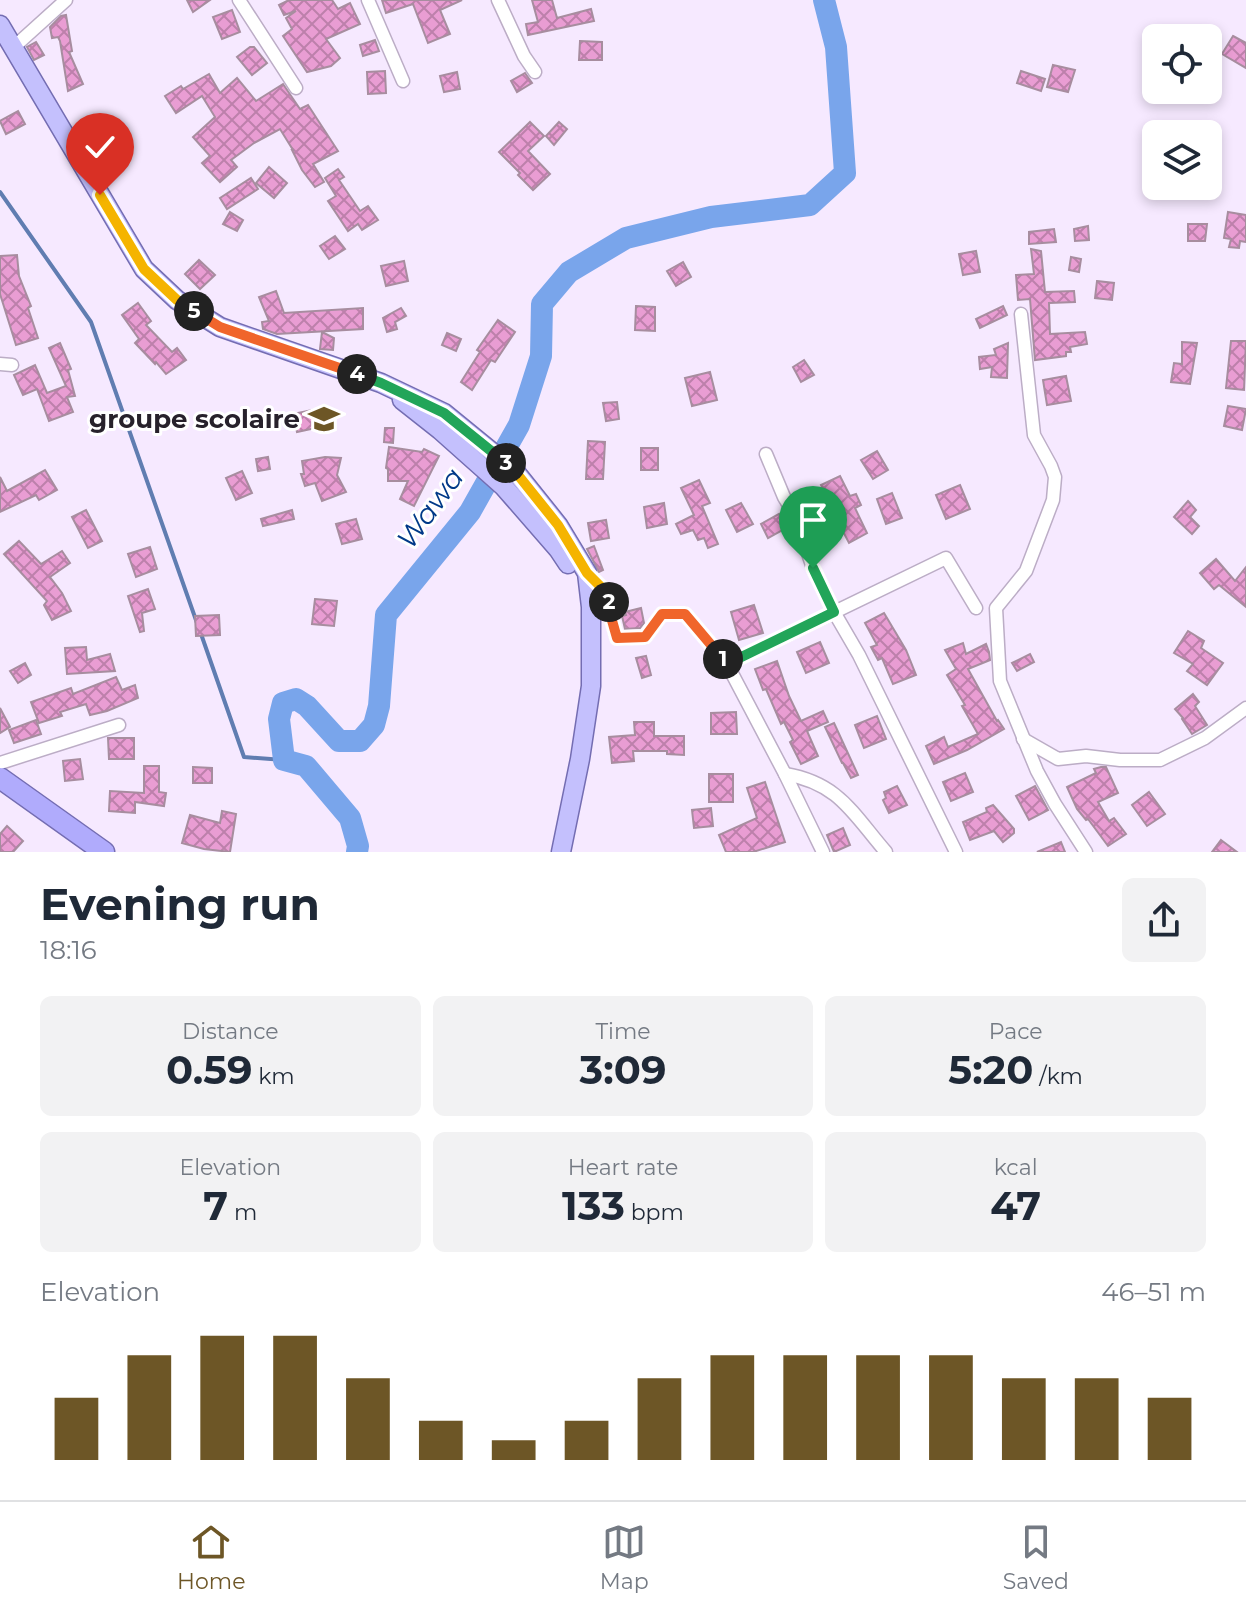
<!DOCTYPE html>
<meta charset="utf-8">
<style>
:root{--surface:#fff;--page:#f2f2f3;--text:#1f2937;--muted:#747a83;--line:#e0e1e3;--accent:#6d5626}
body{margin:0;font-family:Montserrat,sans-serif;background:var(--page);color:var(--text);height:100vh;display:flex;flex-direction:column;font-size:30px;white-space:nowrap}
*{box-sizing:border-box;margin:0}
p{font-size:26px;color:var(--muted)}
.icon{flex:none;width:44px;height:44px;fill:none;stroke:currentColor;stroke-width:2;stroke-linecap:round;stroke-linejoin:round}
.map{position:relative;height:852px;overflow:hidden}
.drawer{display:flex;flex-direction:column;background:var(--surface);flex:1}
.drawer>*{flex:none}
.fabs{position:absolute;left:1142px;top:24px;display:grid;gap:16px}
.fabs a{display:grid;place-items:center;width:80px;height:80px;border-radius:12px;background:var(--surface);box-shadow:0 4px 12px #0003;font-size:40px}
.pin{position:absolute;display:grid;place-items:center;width:68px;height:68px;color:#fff;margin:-82px -34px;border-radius:50% 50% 50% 0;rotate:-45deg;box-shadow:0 0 8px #0007}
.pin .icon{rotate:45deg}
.km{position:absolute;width:40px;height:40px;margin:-20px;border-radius:50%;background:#222;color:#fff;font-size:22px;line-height:40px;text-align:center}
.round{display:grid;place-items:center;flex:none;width:84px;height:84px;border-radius:12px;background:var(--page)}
.overview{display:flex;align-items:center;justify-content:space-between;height:136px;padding:0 40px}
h1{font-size:44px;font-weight:700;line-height:60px}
.metrics{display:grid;grid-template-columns:repeat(3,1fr);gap:12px;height:136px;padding:8px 40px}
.metrics div{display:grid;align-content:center;border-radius:12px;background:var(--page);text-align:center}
.metrics b{font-size:40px;font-weight:700}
.metrics small{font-size:22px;font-weight:400}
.metrics p{font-size:22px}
.chart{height:224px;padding:16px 40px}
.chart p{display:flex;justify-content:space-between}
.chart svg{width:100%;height:144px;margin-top:8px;stroke:var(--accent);stroke-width:6}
.tabs{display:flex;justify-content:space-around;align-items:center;height:112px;border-top:2px solid var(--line);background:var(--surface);font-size:22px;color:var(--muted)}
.tabs a{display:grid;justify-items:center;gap:4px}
.tabs .active{color:var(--accent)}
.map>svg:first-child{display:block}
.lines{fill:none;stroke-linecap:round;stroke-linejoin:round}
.stream{stroke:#607db1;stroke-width:4}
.river{stroke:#79a5eb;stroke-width:22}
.building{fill:url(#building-cross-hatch);stroke:#a78d9f;stroke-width:2}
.minor-casing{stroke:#bcadc6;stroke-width:15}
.primary-casing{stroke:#746db2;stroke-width:21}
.trunk-casing{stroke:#746db2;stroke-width:23}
.minor{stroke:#fff;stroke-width:12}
.primary{stroke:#c4c0fd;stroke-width:18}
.trunk{stroke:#b0abfc;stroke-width:20}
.split-1-casing{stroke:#fff;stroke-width:16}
.split-2-casing{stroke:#fff;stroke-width:16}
.split-3-casing{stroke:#fff;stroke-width:16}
.split-4-casing{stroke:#fff;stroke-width:16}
.split-5-casing{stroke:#fff;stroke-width:16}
.split-6-casing{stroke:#fff;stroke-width:16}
.split-1{stroke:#22a559;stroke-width:10}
.split-2{stroke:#f0652b;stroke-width:10}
.split-3{stroke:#f5b400;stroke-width:10}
.split-4{stroke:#22a559;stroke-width:10}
.split-5{stroke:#f0652b;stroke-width:10}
.split-6{stroke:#f5b400;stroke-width:10}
.labels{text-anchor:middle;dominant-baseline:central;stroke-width:6;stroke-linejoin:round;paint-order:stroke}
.poi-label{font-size:26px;font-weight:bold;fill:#27212b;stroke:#fff;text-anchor:end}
.water-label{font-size:28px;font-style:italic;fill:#003988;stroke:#fff}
</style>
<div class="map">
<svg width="1246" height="852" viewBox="0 0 1246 852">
<defs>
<pattern id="building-cross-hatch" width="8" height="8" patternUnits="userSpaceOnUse" patternTransform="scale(2)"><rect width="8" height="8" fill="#e99dd3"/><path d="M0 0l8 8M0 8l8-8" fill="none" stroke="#bd80ab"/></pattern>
</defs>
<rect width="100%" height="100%" fill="#f6e9ff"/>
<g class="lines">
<!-- stream -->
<g class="stream">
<polyline points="0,192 91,322 197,623"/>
<polyline points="200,631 244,757 284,760"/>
</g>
<!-- river -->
<polyline class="river" points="357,852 358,846 350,818 306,766 284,760 279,719 283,703 296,699 307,706 339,741 360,741 374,725 379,706 386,615 470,512 519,425 541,356 542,304 569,272 626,238 711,217 810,205 845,173 836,47 824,0"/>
</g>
<!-- building -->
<g class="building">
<polygon points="187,0 210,0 193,12"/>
<polygon points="289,0 332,0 338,9 350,3 360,24 326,39 340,58 331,66 307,72 283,36 292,29 286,18 296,11 284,15 279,5"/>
<polygon points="382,0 462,0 440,10 450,34 428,43 413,4 386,13"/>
<polygon points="532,0 552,0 557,18 591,9 594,21 528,35 526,24 538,22"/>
<polygon points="232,10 240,32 222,39 213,17"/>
<polygon points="66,15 72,51 69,52 83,84 68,91 60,41 58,37 52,38 50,27 61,16"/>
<polygon points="1233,36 1246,43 1246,68 1222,54"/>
<polygon points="375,40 379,51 363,56 360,45"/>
<polygon points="580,41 602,42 602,60 579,60"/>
<polygon points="36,42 44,55 34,60 27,47"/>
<polygon points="250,47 254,47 267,63 252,75 237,57"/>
<polygon points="1053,65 1075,70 1068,92 1047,87"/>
<polygon points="385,71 386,93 368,94 367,72"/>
<polygon points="1021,71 1045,79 1041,91 1017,83"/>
<polygon points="457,72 460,89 444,92 440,76"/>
<polygon points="525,73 532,83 517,92 511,81"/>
<polygon points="209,74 220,93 237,78 256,101 283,84 300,109 308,105 338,151 313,164 324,182 315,187 302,170 292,150 293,150 280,129 254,143 231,160 237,167 220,182 202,163 210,156 193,137 215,117 202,96 176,113 165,96 181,86 183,89"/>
<polygon points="18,111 25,124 6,134 0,121"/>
<polygon points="530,122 544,136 528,151 550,174 533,190 518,175 520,173 499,152"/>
<polygon points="559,122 567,129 554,145 546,136"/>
<polygon points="107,133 116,156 107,159 104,151 97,154 92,139"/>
<polygon points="269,167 287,183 274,198 256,183"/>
<polygon points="338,169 344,177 339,180 360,211 368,206 378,220 362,230 358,224 348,231 328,201 336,196 325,178"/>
<polygon points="251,178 258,189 227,209 220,198"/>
<polygon points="230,212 243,220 237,231 223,224"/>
<polygon points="1228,212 1246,215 1246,242 1240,241 1239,248 1229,247 1231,239 1224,238"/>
<polygon points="1188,224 1207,224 1205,241 1188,241"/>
<polygon points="1088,226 1089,240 1075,241 1074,229"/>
<polygon points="1054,229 1056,242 1029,244 1029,232"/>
<polygon points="335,236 345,249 329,259 320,246"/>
<polygon points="1031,249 1041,251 1045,292 1074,291 1075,302 1049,303 1050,334 1085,332 1087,344 1070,347 1071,352 1066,352 1066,356 1035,360 1030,299 1018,300 1016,275 1034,274"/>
<polygon points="976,251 980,272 963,275 959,254"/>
<polygon points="17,255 19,276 31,306 28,308 38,338 16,345 0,294 0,256"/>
<polygon points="1071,257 1081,259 1079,272 1069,270"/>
<polygon points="199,260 215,275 200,289 185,274"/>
<polygon points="404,261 408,281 386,286 381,266"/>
<polygon points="683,262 691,277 676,286 667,271"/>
<polygon points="1097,281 1114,283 1112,300 1095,298"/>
<polygon points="276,291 284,313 363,308 363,329 277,334 263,329 262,322 269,321 259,297"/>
<polygon points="138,303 151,321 146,325 172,352 177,348 186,360 166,374 156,362 155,364 135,343 139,339 122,315"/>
<polygon points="636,306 655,307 655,331 635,330"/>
<polygon points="1003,306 1007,315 980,328 976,319"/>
<polygon points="401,308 406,316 395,322 397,329 387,332 383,318"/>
<polygon points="498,320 515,332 495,362 491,360 472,390 461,382 480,352 477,350"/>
<polygon points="322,332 334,338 333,350 320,349"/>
<polygon points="447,333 461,339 456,351 442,345"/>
<polygon points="1231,341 1246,341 1244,390 1226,388"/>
<polygon points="1182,342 1197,343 1190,384 1171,382 1174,363 1182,364"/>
<polygon points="60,343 71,369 68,370 75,396 67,397 73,412 49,421 37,389 23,395 14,375 35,365 47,393 66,386 49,348"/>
<polygon points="1008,343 1007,378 991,377 992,367 980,369 979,357 996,355 994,349"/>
<polygon points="804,360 814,375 801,382 793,367"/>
<polygon points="710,372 717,400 692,406 685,378"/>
<polygon points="1066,376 1071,401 1047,405 1043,380"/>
<polygon points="617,402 619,419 606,421 603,403"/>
<polygon points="1228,406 1246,409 1242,430 1224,426"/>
<polygon points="322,408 325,426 297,432 293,414"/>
<polygon points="385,428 394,428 393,443 384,442"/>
<polygon points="588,441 605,442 603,479 586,479"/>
<polygon points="389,447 422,452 424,449 439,456 414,506 400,499 408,481 388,481 388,469 386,468"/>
<rect x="641" y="448" width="17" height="22"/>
<polygon points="877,451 888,470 873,479 861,460"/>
<polygon points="268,457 270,469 258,471 256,459"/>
<polygon points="325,457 341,458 337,475 346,492 322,501 315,483 305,486 301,474 304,474 302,461"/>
<polygon points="45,470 57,490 39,500 36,495 0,512 0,477 7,491"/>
<polygon points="242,471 252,493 236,500 226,478"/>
<polygon points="840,476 850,496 856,494 861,505 855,508 867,533 849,543 835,516 830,518 826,506 831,504 821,485"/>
<polygon points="699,480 710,503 702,506 718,544 708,548 704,538 698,540 693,530 681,534 676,524 694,515 681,488"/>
<polygon points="960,485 970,509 946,519 936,495"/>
<polygon points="892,493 902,518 886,524 877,499"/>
<polygon points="1188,501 1196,510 1190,517 1199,526 1192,534 1174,517"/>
<polygon points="664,503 667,524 647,528 644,507"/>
<polygon points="741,503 753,524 737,532 726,510"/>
<polygon points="86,510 102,541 88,548 72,517"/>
<polygon points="292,510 294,519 263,526 261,519"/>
<polygon points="779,514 786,528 768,538 761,524"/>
<polygon points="356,519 362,539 342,544 336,524"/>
<polygon points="606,520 609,538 591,541 588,523"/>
<polygon points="19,541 41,564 62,551 70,563 50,577 62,593 71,611 52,620 44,605 47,601 4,554"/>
<polygon points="594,546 603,570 599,572 587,549"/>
<polygon points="150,547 157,569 136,577 128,554"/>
<polygon points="1216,559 1235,581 1246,567 1246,607 1219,585 1214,589 1200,573"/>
<polygon points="148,589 155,609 142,613 144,631 140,632 128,596"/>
<polygon points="315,599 337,601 334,626 312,624"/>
<polygon points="754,605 763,633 739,640 731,612"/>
<polygon points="641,608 644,623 640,628 625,629 622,616 626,615 625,612"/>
<polygon points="884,613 906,650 916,675 893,684 882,658 878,660 871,647 877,645 865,623"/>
<polygon points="219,615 220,635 196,636 195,616"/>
<polygon points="1188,631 1204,641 1201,648 1223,663 1207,685 1187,671 1193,664 1174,653"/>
<polygon points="820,642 829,663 806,673 797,652"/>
<polygon points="963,643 966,654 986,644 989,652 990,660 968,669 997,721 998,720 1004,729 967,750 934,764 926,746 944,737 948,747 978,734 962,706 965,705 947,675 956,669 945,650"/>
<polygon points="86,647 87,660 110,654 115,671 67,674 65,648"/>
<polygon points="1030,654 1034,662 1017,671 1012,663"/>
<polygon points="646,656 651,675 642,678 636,658"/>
<polygon points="777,661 789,696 801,721 823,711 828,722 807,731 818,756 801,764 790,742 793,740 784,722 781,724 766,689 763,690 755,669"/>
<polygon points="25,663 31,675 18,683 10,671"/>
<polygon points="116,677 122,690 135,685 138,698 107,711 90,715 86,704 60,712 62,716 39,723 31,702 71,688 73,694"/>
<polygon points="1193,694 1199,702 1195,706 1207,725 1192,734 1182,719 1183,718 1175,709"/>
<polygon points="0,708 10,727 0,733"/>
<polygon points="736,712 737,734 711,734 711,713"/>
<polygon points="877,716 886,739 864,748 855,725"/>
<polygon points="36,720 41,734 14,743 9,730"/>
<polygon points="634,722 654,722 654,736 684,736 684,755 667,754 667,751 633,751 634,761 612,763 609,737 635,735"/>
<polygon points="834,723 858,775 851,778 843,763 842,763 825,727"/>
<polygon points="108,738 134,738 134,759 109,759"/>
<polygon points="80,759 83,779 65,781 63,761"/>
<polygon points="144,766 159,766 159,792 166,793 164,806 135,802 135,813 109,811 110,791 144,793"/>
<polygon points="193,767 212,768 212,783 193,783"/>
<polygon points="1101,767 1106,767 1118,793 1098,802 1109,821 1114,818 1126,834 1108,846 1088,819 1086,820 1077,809 1067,787 1096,773 1094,769"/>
<polygon points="965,773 973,792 951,801 943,782"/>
<rect x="709" y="774" width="24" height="28"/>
<polygon points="765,782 785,842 753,852 726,852 719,835 757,818 747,788"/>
<polygon points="897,786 907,805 889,813 883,800 886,798 884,792"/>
<polygon points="1035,786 1048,810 1029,820 1016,796"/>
<polygon points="1149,792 1165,814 1147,826 1132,805"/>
<polygon points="993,805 1014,829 1014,833 1003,842 994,831 970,840 963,822 987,812 986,808"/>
<polygon points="711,808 713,826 694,828 692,810"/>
<polygon points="222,811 236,814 230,852 204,849 182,843 190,815 220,823"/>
<polygon points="7,826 23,841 13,852 0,852 0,834"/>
<polygon points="843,828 850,845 834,852 827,835"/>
<polygon points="1221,840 1237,852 1212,852"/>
<polygon points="1061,842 1065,852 1037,852"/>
</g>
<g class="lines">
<defs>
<g id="minor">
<polyline points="239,0 296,88"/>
<polyline points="368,0 403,81"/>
<polyline points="498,0 524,56 535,72"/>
<polyline points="14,47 66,0"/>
<polyline points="1021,314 1034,435 1051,466 1055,477 1053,500 1026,571 996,608 1000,681 1037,771 1055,804 1086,852"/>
<polyline points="0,364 12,365"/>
<polyline points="766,454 784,497 795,515 813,568 834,612 859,655 956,852"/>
<polyline points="587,573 609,595 609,610 617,638 645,637 662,614 685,614 727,664 785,774 823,852"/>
<polyline points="727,664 946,558 976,608"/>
<polyline points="1023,739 1058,759 1086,756 1120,760 1160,760 1205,738 1246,708"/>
<polyline points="0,763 119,725"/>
<path d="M785,774C839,783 853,814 886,852"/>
</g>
<g id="primary">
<polyline points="0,25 144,269 177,300 220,327 381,383 444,413 514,470 558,525 587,573 591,607 591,686 580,759 561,852"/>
<polyline points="402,400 440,430 504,487 558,549 568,564"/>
</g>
<polyline id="trunk" points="0,778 104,852"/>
</defs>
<!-- minor casing -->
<use href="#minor" class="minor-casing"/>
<!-- primary casing -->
<use href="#primary" class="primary-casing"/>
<!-- trunk casing -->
<use href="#trunk" class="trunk-casing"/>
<!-- minor -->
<use href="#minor" class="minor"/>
<!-- primary -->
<use href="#primary" class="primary"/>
<!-- trunk -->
<use href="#trunk" class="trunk"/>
</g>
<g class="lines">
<defs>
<polyline id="split-1" points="723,659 727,664 834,612 813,568"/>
<polyline id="split-2" points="609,602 609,610 617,638 645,637 662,614 685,614 723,659"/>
<polyline id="split-3" points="506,463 514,470 558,525 587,573 609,595 609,602"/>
<polyline id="split-4" points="357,374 381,383 444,413 506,463"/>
<polyline id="split-5" points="194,311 220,327 357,374"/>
<polyline id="split-6" points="100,195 144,269 177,300 194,311"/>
</defs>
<!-- split-1 casing -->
<use href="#split-1" class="split-1-casing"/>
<!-- split-2 casing -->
<use href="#split-2" class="split-2-casing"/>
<!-- split-3 casing -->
<use href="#split-3" class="split-3-casing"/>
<!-- split-4 casing -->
<use href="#split-4" class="split-4-casing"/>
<!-- split-5 casing -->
<use href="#split-5" class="split-5-casing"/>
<!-- split-6 casing -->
<use href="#split-6" class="split-6-casing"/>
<!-- split-1 -->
<use href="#split-1" class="split-1"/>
<!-- split-2 -->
<use href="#split-2" class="split-2"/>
<!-- split-3 -->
<use href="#split-3" class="split-3"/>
<!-- split-4 -->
<use href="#split-4" class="split-4"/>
<!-- split-5 -->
<use href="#split-5" class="split-5"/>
<!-- split-6 -->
<use href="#split-6" class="split-6"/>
</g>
<!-- icons -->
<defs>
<symbol id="school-bare" viewBox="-9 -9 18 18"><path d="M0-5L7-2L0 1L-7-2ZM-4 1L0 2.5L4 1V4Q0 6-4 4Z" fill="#6d5626" stroke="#fff" stroke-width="2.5" paint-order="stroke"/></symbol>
</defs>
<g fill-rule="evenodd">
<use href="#school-bare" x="302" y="397" width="44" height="44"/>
</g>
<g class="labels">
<!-- poi labels -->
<g class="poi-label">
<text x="300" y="419">groupe scolaire</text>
</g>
<!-- water labels -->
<g class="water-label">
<text transform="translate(430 508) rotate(-54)">Wawa</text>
</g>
</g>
</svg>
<div class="fabs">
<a><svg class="icon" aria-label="locate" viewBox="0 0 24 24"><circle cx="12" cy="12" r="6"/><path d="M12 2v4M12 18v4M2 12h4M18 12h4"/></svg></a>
<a><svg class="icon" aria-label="layers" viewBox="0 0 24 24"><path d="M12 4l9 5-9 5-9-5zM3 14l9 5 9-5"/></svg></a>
</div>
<div class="pin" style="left:813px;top:568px;background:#1e9e55"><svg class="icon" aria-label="arrive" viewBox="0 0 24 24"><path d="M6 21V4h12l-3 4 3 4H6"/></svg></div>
<div class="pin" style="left:100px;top:195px;background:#d93025"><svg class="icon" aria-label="check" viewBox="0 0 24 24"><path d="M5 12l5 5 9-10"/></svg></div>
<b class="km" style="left:723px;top:659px">1</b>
<b class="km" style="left:609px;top:602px">2</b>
<b class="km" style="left:506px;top:463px">3</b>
<b class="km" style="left:357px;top:374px">4</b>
<b class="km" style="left:194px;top:311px">5</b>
</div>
<section class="drawer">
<div class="overview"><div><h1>Evening run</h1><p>18:16</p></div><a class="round"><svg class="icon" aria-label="share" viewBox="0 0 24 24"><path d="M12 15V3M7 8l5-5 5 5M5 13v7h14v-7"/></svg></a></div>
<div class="metrics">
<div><p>Distance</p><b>0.59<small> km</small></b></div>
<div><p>Time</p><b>3:09</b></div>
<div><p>Pace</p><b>5:20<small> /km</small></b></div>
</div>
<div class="metrics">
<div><p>Elevation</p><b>7<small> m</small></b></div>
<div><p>Heart rate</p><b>133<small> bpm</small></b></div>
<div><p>kcal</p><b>47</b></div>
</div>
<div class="chart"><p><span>Elevation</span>46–51 m</p>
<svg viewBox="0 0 160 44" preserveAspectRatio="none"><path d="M5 44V25M15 44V12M25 44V6M35 44V6M45 44V19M55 44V32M65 44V38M75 44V32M85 44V19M95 44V12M105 44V12M115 44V12M125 44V12M135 44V19M145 44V19M155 44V25"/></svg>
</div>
</section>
<nav class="tabs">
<a class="active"><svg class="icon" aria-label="home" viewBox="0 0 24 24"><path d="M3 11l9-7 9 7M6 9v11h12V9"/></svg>Home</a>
<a><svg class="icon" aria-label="map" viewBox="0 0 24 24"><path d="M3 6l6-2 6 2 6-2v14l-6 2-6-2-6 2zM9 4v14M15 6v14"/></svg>Map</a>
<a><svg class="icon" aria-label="saved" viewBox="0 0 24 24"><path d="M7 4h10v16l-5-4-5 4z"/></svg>Saved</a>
</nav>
